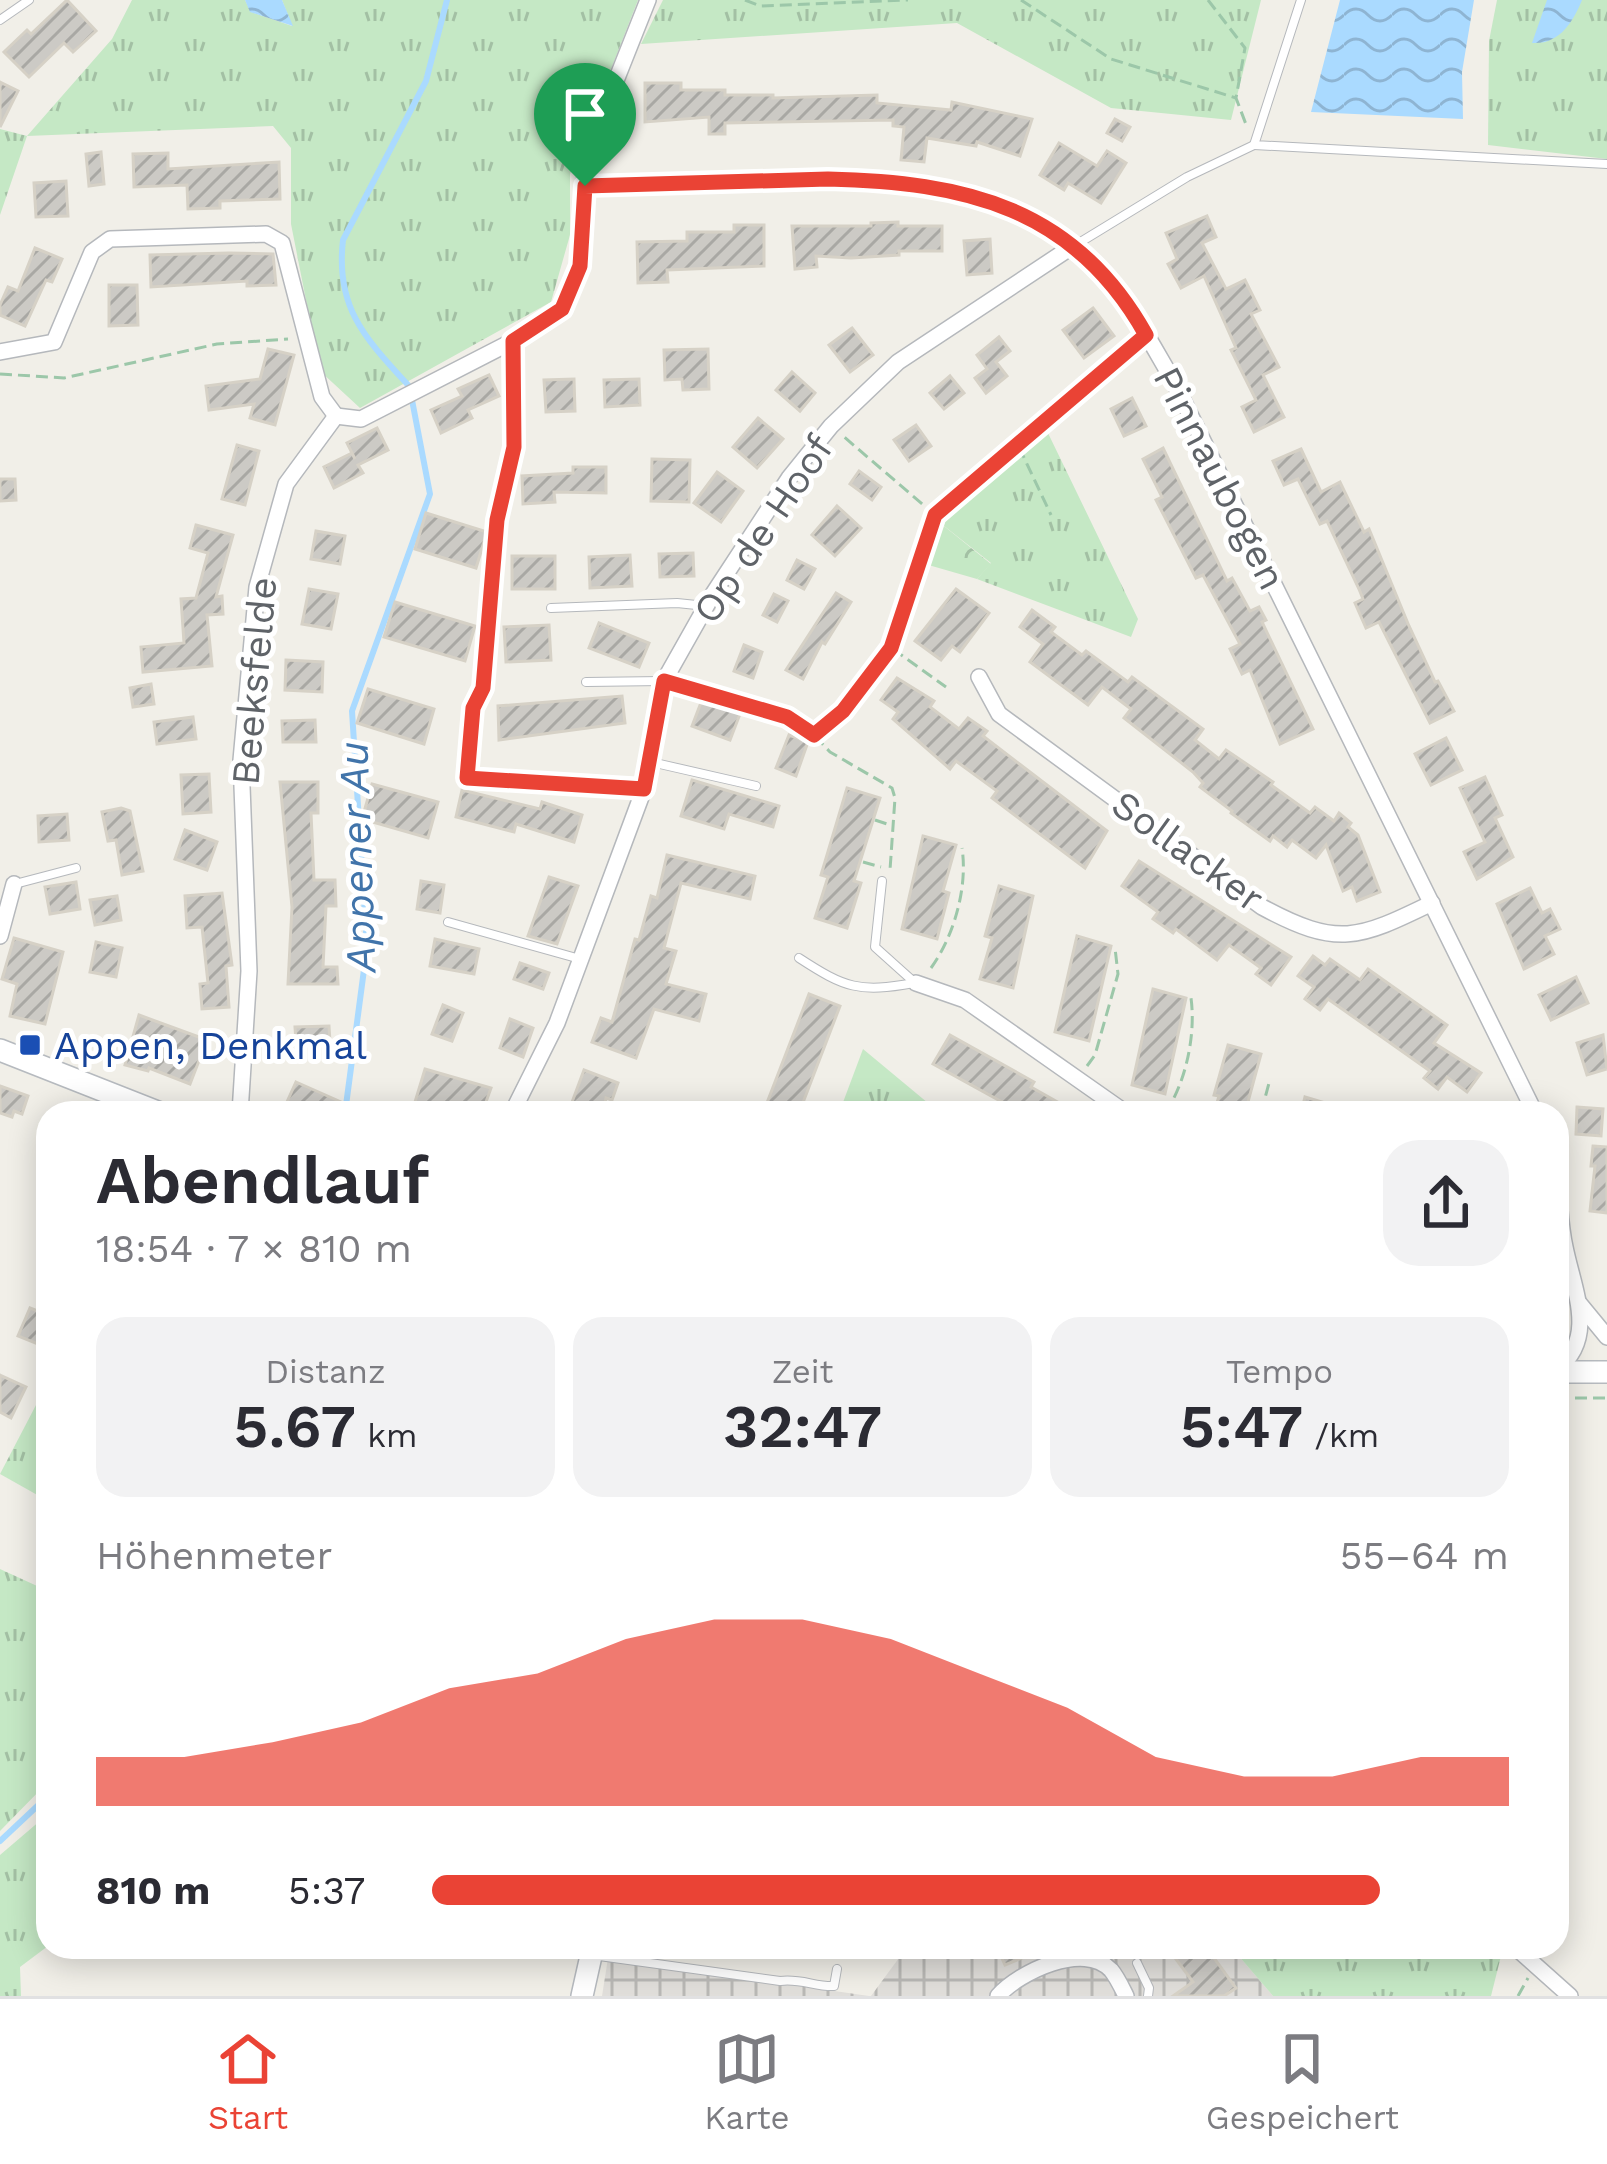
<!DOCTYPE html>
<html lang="de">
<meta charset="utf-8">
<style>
:root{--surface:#fff;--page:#f2f2f3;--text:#2b2b33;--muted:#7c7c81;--line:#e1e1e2;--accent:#ea4335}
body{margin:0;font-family:"Work Sans",sans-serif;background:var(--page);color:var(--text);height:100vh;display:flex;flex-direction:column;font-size:45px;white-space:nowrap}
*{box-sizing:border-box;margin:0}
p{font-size:39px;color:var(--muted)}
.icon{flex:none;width:66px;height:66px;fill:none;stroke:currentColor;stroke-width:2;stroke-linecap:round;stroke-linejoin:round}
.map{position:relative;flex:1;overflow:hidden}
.panel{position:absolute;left:36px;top:1101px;width:1533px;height:858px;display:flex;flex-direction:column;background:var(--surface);border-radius:36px;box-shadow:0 6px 30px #0003}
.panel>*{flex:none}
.pin{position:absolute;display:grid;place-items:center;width:102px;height:102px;color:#fff;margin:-123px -51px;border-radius:50% 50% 50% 0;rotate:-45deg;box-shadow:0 0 12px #0007}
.pin .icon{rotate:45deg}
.round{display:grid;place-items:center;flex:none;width:126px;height:126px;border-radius:36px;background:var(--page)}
.summary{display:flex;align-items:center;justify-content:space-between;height:204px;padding:0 60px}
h1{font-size:66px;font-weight:600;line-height:90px}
.metrics{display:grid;grid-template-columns:repeat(3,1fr);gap:18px;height:204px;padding:12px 60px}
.metrics div{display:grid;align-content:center;border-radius:30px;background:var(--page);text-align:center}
.metrics b{font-size:60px;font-weight:600}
.metrics small{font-size:33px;font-weight:400}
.metrics p{font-size:33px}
.chart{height:336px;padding:24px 60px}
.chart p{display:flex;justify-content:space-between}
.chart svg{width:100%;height:216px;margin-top:12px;fill:var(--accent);opacity:.7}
ul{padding:0 60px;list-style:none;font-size:39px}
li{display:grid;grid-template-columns:192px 144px 1fr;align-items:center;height:90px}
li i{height:30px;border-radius:15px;background:var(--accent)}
.tab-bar{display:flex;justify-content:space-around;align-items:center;height:168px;border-top:3px solid var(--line);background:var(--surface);font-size:33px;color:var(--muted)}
.tab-bar a{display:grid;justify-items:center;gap:6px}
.tab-bar .on{color:var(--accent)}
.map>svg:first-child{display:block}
.industrial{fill:url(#industrial-grid)}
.grass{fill:url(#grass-tufts)}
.forest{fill:url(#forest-crowns)}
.water{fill:url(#water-waves)}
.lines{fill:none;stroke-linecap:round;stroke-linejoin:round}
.stream{stroke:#aadaff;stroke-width:6}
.building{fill:url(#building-hatch);stroke:#d6d1c6;stroke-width:3}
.lane-casing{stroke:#b5b8bc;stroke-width:10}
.street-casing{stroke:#b5b8bc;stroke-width:18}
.secondary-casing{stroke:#b6babf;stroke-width:24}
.path{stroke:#9cc7a9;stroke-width:3;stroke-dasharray:12 6;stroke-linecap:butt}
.lane{stroke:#fff;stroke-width:8}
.street{stroke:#fff;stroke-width:15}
.secondary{stroke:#fff;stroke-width:21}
.route-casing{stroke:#fff;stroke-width:24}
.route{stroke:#ea4335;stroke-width:15}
.transit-dot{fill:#1a4fb4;stroke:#fff;stroke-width:4.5}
.labels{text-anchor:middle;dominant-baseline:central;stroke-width:10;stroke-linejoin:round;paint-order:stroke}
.street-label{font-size:39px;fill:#5f6368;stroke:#fff}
.transit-label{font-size:39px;fill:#164399;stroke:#fff;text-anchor:start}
.water-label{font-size:42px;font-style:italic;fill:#4174aa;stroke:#fff}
</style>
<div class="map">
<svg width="1607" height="1996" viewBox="0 0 1607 1996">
<defs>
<pattern id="industrial-grid" width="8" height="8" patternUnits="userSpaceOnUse" patternTransform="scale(3)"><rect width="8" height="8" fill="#e0deda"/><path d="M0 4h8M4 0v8" fill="none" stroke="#b9b8b5"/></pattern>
<pattern id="grass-tufts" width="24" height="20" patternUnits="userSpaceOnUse" patternTransform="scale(3)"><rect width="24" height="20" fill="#c5e8c5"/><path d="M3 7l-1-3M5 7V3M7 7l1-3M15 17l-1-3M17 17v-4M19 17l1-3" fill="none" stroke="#a3c0a4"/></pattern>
<pattern id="forest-crowns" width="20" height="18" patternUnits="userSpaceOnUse" patternTransform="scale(3)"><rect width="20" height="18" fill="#c5e8c5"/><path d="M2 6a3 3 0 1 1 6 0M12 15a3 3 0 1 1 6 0" fill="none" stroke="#a3c0a4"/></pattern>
<pattern id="water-waves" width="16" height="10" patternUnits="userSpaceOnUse" patternTransform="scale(3)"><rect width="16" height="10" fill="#aadaff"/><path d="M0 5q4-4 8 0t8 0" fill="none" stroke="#8eb4d2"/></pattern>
<pattern id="building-hatch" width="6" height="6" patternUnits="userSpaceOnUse" patternTransform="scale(3)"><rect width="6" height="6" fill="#cccac5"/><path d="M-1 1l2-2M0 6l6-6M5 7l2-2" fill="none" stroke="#a9a8a4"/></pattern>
</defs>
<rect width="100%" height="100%" fill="#f1efe8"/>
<!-- industrial -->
<g class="industrial">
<polygon points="907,1947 1231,1947 1273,1996 871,1996"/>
<polygon points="608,1958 869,1996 602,1996"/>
</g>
<!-- grass -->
<g class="grass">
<polygon points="132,0 245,0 251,12 292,26 282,0 638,0 570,174 570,235 551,302 360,408 320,371 291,224 291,148 273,126 27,136 0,215 0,129 27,136 112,39"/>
<polygon points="663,0 1261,0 1231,120 1111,108 957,23 641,44"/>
<polygon points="1497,0 1607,0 1607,159 1488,145 1489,41"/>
<polygon points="1047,431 1138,619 1131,637 977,579 991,563 939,522"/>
<polygon points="863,1049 940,1113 839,1113"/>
<polygon points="48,1382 48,1501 0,1474"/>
<polygon points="0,1569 48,1591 48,1782 0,1831"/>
<polygon points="48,1814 48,1946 20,1967 21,1996 0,1996 0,1855"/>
<polygon points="1231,1947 1495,1947 1502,1952 1491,1996 1273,1996"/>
</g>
<!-- forest -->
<polygon class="forest" points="939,522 991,564 977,579 925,564"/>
<!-- water -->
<g class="water">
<polygon points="245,0 282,0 293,26 250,12"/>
<polygon points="1340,0 1474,0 1462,72 1463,119 1311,112"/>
<path d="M1547,0H1582C1573,22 1559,45 1532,43Z"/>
</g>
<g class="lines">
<!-- stream -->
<g class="stream">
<path d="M408,385C366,339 335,308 343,240L426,81L447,0"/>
<polyline points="345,1113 367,947 352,711 430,494 412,400"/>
<polyline points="0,1841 48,1796"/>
</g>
</g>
<!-- building -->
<g class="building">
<polygon points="67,0 96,31 73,52 64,43 29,77 4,52 27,30 31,34"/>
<polygon points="0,82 18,91 0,127"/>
<polygon points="645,83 681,83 681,90 725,90 725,95 773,95 773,98 877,95 877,103 951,110 952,102 1032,119 1020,156 977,142 976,146 927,138 924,162 901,160 904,127 893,126 893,120 725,123 725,134 709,134 709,117 645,122"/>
<polygon points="1115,119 1130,127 1122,141 1107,133"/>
<polygon points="1059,143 1097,166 1107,151 1126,163 1101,203 1068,183 1064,190 1040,175"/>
<polygon points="101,152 104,184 89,186 86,154"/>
<polygon points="168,153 168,169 279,162 280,199 220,201 220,208 188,209 187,185 134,187 133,154"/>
<polygon points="66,181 68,216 36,217 34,183"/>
<polygon points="1207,216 1216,237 1202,243 1226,289 1245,280 1260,310 1251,314 1279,367 1263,375 1284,417 1254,432 1242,407 1256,400 1231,350 1236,348 1204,276 1181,288 1168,264 1177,259 1166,233"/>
<polygon points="898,222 898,226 942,226 942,251 899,251 899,255 851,258 816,256 817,267 795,269 792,226 871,226 871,223"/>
<polygon points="734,225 764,225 764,266 667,270 668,282 638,283 637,242 687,241 687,232 734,232"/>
<polygon points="990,239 992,273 967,275 964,241"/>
<polygon points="35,248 62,259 52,282 46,280 25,326 0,315 0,305 8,287 18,291"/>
<polygon points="229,253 273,254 276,285 247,286 247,281 151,287 150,255"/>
<polygon points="109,285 137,285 138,325 109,326"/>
<polygon points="1093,308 1114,336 1084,358 1063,330"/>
<polygon points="852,328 873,355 850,372 829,345"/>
<polygon points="999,337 1010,351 996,362 1007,376 986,393 975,378 987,369 977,355"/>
<polygon points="268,349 294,355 275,425 250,418 254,404 209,410 206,386 260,379"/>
<polygon points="708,349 709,389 683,390 682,379 665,380 664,350"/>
<polygon points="792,372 815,393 800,411 776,390"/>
<polygon points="489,375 499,396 468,410 472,418 441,433 431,410 462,396 458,389"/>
<polygon points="950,376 964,393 944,409 930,393"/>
<polygon points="574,379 575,411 546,412 544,380"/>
<polygon points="639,379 640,405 605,407 604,380"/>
<polygon points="1132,398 1146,426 1124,436 1111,409"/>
<polygon points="758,418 783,439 757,468 733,447"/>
<polygon points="916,425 931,446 909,461 894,440"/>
<polygon points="377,428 388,450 358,465 363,473 334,488 324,467 352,453 355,459 347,443"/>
<polygon points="237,445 259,451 245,505 222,499"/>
<polygon points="1163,448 1227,581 1232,578 1250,611 1259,607 1266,620 1262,622 1313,729 1280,744 1250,670 1242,674 1230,649 1240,644 1203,575 1196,578 1156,500 1162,497 1143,459"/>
<polygon points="1301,449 1321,492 1340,482 1364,532 1369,529 1409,626 1435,682 1438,681 1454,711 1430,723 1379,622 1366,628 1355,603 1363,599 1359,589 1327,521 1320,524 1298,479 1284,485 1273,461"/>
<polygon points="652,459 690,460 689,502 651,501"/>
<polygon points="573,467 606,467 606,493 554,492 555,502 523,504 522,476 573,473"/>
<polygon points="859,471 881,487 872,500 850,484"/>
<polygon points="717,472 743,491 721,522 694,503"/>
<polygon points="0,479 15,479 16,500 0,501"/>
<polygon points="837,506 861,528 835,556 812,535"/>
<polygon points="426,513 487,532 476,568 415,549"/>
<polygon points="196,525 233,535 216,597 222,596 223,614 207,615 212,666 143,672 141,647 184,643 181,599 196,598 208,553 190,548"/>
<polygon points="316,531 345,536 340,564 311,559"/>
<polygon points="693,553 694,576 660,577 659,554"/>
<polygon points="630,555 632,586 590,588 589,557"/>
<rect x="512" y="556" width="43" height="33"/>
<polygon points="797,560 815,569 804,589 787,580"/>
<polygon points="309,589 338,594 331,629 302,624"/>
<polygon points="956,589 989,613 960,652 952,646 941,660 915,641"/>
<polygon points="836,593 851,602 825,644 822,642 803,679 786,670"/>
<polygon points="774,594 788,601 777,622 763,615"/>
<polygon points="395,602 475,626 465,661 384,637"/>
<polygon points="1032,610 1055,627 1051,632 1082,655 1086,651 1128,682 1132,677 1203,729 1195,740 1219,759 1226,750 1273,782 1271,785 1310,813 1315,807 1334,821 1339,813 1351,823 1348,827 1358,835 1380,892 1357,901 1352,887 1343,891 1326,845 1316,858 1292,840 1287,847 1273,836 1270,841 1231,813 1232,811 1200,787 1203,783 1193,772 1124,718 1131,709 1102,687 1088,705 1030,662 1043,644 1020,627"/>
<polygon points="599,623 649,643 639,667 589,648"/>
<polygon points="549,625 551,660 506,662 504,627"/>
<polygon points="744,645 762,652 753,678 734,671"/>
<polygon points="286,660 323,662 322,692 285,690"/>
<polygon points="897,678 934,701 930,707 959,729 968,718 987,731 983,736 1107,831 1085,868 992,798 997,791 956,761 950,769 893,719 898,712 881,700"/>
<polygon points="151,684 154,704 133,707 130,688"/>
<polygon points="368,689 434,709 424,744 357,723"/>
<polygon points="622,696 625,723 499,740 498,706"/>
<polygon points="702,700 740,714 730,740 692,726"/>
<polygon points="193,717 196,739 157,744 154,722"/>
<polygon points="315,720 316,742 283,742 282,721"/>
<polygon points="789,735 808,742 796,776 776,768"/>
<polygon points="1446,738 1462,770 1431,785 1415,754"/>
<polygon points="209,774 211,812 183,814 181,775"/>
<polygon points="1485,777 1502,815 1495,818 1513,857 1477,879 1464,852 1485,842 1460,788"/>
<polygon points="692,780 779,806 773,827 729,814 724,829 681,816"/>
<polygon points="280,782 318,782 318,813 311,813 314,880 335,880 336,906 326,906 323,967 337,967 338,984 288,984 292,907"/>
<polygon points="372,784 438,802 428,838 362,819"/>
<polygon points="847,788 880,798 854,881 861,883 847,928 815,918 828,877 821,875"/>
<polygon points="462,790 540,809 542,802 582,815 574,842 516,824 514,832 456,817"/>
<polygon points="121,808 130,811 143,871 122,875 116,840 108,841 102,812"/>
<polygon points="67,814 69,840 39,842 38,816"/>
<polygon points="185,830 217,842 207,870 175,859"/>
<polygon points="923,836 956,845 943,891 949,893 937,939 902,929"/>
<polygon points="667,855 755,876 750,899 681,883 664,948 676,951 666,984 706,994 699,1021 654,1009 636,1058 592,1042 601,1018 612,1022 635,939 639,940 651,896 657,898"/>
<polygon points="1139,861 1291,957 1271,985 1256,974 1261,968 1229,945 1217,960 1176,929 1173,933 1153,919 1158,912 1122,886"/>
<polygon points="549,877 578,886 557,944 528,936"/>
<polygon points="421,881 444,885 440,913 417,909"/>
<polygon points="76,882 80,909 50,914 45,887"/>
<polygon points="999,886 1033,896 1013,988 980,979 992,938 985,936"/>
<polygon points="1530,888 1542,913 1550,909 1560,929 1545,936 1554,954 1524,969 1497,904"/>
<polygon points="222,893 232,965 226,966 229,1007 202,1009 200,984 208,983 202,927 187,928 185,896"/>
<polygon points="117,896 121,920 95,925 90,900"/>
<polygon points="1077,936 1111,946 1089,1041 1055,1032"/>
<polygon points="14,938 63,952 45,1024 10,1016 17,984 2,979"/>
<polygon points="435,939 479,949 474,974 430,966"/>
<polygon points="96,942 122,948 116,977 90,972"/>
<polygon points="1313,956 1325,965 1330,959 1360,980 1368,969 1447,1025 1434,1043 1481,1073 1467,1092 1447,1077 1438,1089 1424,1078 1430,1071 1328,999 1320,1010 1305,999 1314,987 1298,976"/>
<polygon points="520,963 549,973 543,989 514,979"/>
<polygon points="1576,977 1588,1003 1551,1020 1539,995"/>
<polygon points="1153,989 1186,998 1165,1094 1132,1085"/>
<polygon points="809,994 840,1006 799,1113 763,1113"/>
<polygon points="443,1005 463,1013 452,1041 432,1034"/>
<polygon points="139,1015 207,1040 190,1084 149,1068 148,1071 125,1065"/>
<polygon points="510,1019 533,1028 523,1057 500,1048"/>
<polygon points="329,1026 330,1042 296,1042 295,1027"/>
<polygon points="950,1035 1034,1082 1031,1087 1077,1113 1022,1113 933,1064"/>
<polygon points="1603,1035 1607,1069 1587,1075 1577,1043"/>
<polygon points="1228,1045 1261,1054 1245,1113 1214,1113 1219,1096 1214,1095"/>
<polygon points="425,1069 491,1088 482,1113 455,1113 415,1102"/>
<polygon points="584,1070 618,1083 612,1100 606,1098 603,1113 568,1113"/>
<polygon points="296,1082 366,1113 282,1113"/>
<polygon points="0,1086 28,1096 22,1114 14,1111 12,1117 0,1113"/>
<polygon points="1305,1097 1346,1109 1346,1113 1301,1113"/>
<polygon points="1577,1107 1603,1109 1601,1136 1576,1134"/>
<polygon points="1593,1146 1607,1147 1607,1213 1590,1211 1595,1166 1591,1166"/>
<polygon points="30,1308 48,1315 48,1348 18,1336"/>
<polygon points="0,1375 26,1387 11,1418 0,1412"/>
<polygon points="997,1947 1048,1947 1005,1965"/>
<polygon points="1167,1947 1206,1947 1236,1988 1224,1996 1173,1996 1193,1982"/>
</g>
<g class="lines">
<defs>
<g id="lane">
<polyline points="1301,0 1254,145 1607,164"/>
<polyline points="0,20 29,0"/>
<polyline points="1074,246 1187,177 1254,145"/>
<polyline points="551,608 677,603 706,606"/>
<polyline points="586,682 663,681"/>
<polyline points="651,762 756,786"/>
<polyline points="882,881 875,947 914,982"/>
<polyline points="15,884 76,868"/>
<polyline points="448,922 580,959"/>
<path d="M799,958C845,988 859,993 914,983"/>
<path d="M592,1955L780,1981C800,1978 816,1987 834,1986L837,1969"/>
<polyline points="1137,1963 1149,1988 1148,1996"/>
</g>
<g id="street">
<path d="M585,186C643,184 702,183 760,181C876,178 1000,176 1091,261C1127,295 1149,340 1174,382L1535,1113"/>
<polyline points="0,352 54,342 92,252 110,239 266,234 282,243 322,397 336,416"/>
<polyline points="336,416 361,419 513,341 561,309 580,266 586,156 648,0"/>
<path d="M979,677L999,714L1262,907C1338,948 1358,939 1432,903"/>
<polyline points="473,708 467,778 644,789"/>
<polyline points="0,936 14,884"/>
<polyline points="916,983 965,1000 1126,1113"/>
<polyline points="240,1113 249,971 241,760 257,587 286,484 336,416"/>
<polyline points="512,1113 557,1023 644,789 664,681 713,594 789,478 831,426 898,362 1073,246"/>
<path d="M1557,1181C1560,1203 1560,1225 1565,1247C1573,1288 1598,1338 1557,1369"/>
<polyline points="1557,1300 1563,1252"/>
<polyline points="1579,1303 1607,1337"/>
<polyline points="1515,1947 1570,1996"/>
<path d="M998,1996C1019,1972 1084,1941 1111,1970C1117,1977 1122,1988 1126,1996"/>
</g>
<g id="secondary">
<polyline points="0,1050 160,1113"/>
<polyline points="1557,1372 1607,1372"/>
<polyline points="582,1996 593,1947"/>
</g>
</defs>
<!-- lane casing -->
<use href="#lane" class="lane-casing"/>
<!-- street casing -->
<use href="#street" class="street-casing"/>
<!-- secondary casing -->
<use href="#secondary" class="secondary-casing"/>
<!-- path -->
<g class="path">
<polyline points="745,0 760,6 908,0"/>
<polyline points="1021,0 1111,59 1236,98"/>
<polyline points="1208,0 1245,48 1236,98 1247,127"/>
<polyline points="0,374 64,378 217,344 288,339"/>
<polyline points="1019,447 1051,515"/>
<polyline points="938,513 1131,348"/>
<polyline points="893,649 946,687"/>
<path d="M683,686L787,717L814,735C896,668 903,611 935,515L843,436"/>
<polyline points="482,691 497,521 514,447 513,361"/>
<polyline points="815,736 830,752 892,788 895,798 890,870"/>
<polyline points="875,820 890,825"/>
<polyline points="863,862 881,867"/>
<path d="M931,968C954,936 968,887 962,848"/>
<polyline points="1087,1066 1095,1055 1118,974 1115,948"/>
<polyline points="1342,1105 1343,1113"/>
<path d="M1165,1113C1186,1083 1196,1034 1191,998"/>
<polyline points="1261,1113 1269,1083"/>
<polyline points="1557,1398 1607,1398"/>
<polyline points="1518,1996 1528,1978"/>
</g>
<!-- lane -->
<use href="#lane" class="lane"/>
<!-- street -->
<use href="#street" class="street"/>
<!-- secondary -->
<use href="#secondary" class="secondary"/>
</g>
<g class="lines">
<defs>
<path id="route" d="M828,179C964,182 1075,207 1146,335L935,515L891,648L843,711L814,735L787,717L664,681L644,789L467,778L473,708L483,688L497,520L514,447L513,341L562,309L580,266L585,186Z"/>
</defs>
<!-- route casing -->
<use href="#route" class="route-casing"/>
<!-- route -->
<use href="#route" class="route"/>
</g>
<!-- markers -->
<rect class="transit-dot" x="18" y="1033" width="24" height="24" rx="6"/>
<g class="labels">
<!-- street labels -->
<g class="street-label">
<text transform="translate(1220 478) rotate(63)">Pinnaubogen</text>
<text transform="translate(763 529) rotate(-56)">Op de Hoof</text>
<text transform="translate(254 681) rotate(-85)">Beeksfelde</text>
<text transform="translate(1188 851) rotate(36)">Sollacker</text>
</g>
<!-- transit labels -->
<g class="transit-label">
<text x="54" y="1045">Appen, Denkmal</text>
</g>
<!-- water labels -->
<g class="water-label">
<text transform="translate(357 857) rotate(-92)">Appener Au</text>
</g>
</g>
</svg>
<div class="pin" style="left:585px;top:186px;background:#1e9e55"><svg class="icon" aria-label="arrive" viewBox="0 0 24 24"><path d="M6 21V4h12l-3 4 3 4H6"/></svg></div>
<section class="panel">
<div class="summary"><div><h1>Abendlauf</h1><p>18:54 · 7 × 810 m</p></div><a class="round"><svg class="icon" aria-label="share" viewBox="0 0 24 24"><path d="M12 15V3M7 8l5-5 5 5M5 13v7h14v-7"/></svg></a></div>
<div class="metrics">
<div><p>Distanz</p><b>5.67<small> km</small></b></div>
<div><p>Zeit</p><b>32:47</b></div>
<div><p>Tempo</p><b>5:47<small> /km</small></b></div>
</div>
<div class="chart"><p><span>Höhenmeter</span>55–64 m</p>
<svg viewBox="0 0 160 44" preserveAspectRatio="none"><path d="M0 44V34L10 34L20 31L30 27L40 20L50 17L60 10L70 6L80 6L90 10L100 17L110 24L120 34L130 38L140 38L150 34L160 34V44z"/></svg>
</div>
<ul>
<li><b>810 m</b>5:37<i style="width:88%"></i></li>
</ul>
</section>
</div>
<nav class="tab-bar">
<a class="on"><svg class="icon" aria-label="home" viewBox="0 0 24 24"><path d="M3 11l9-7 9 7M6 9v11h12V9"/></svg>Start</a>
<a><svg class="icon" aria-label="map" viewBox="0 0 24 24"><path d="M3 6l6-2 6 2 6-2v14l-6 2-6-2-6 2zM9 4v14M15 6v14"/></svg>Karte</a>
<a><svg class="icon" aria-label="saved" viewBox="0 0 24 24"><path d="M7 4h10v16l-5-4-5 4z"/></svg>Gespeichert</a>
</nav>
